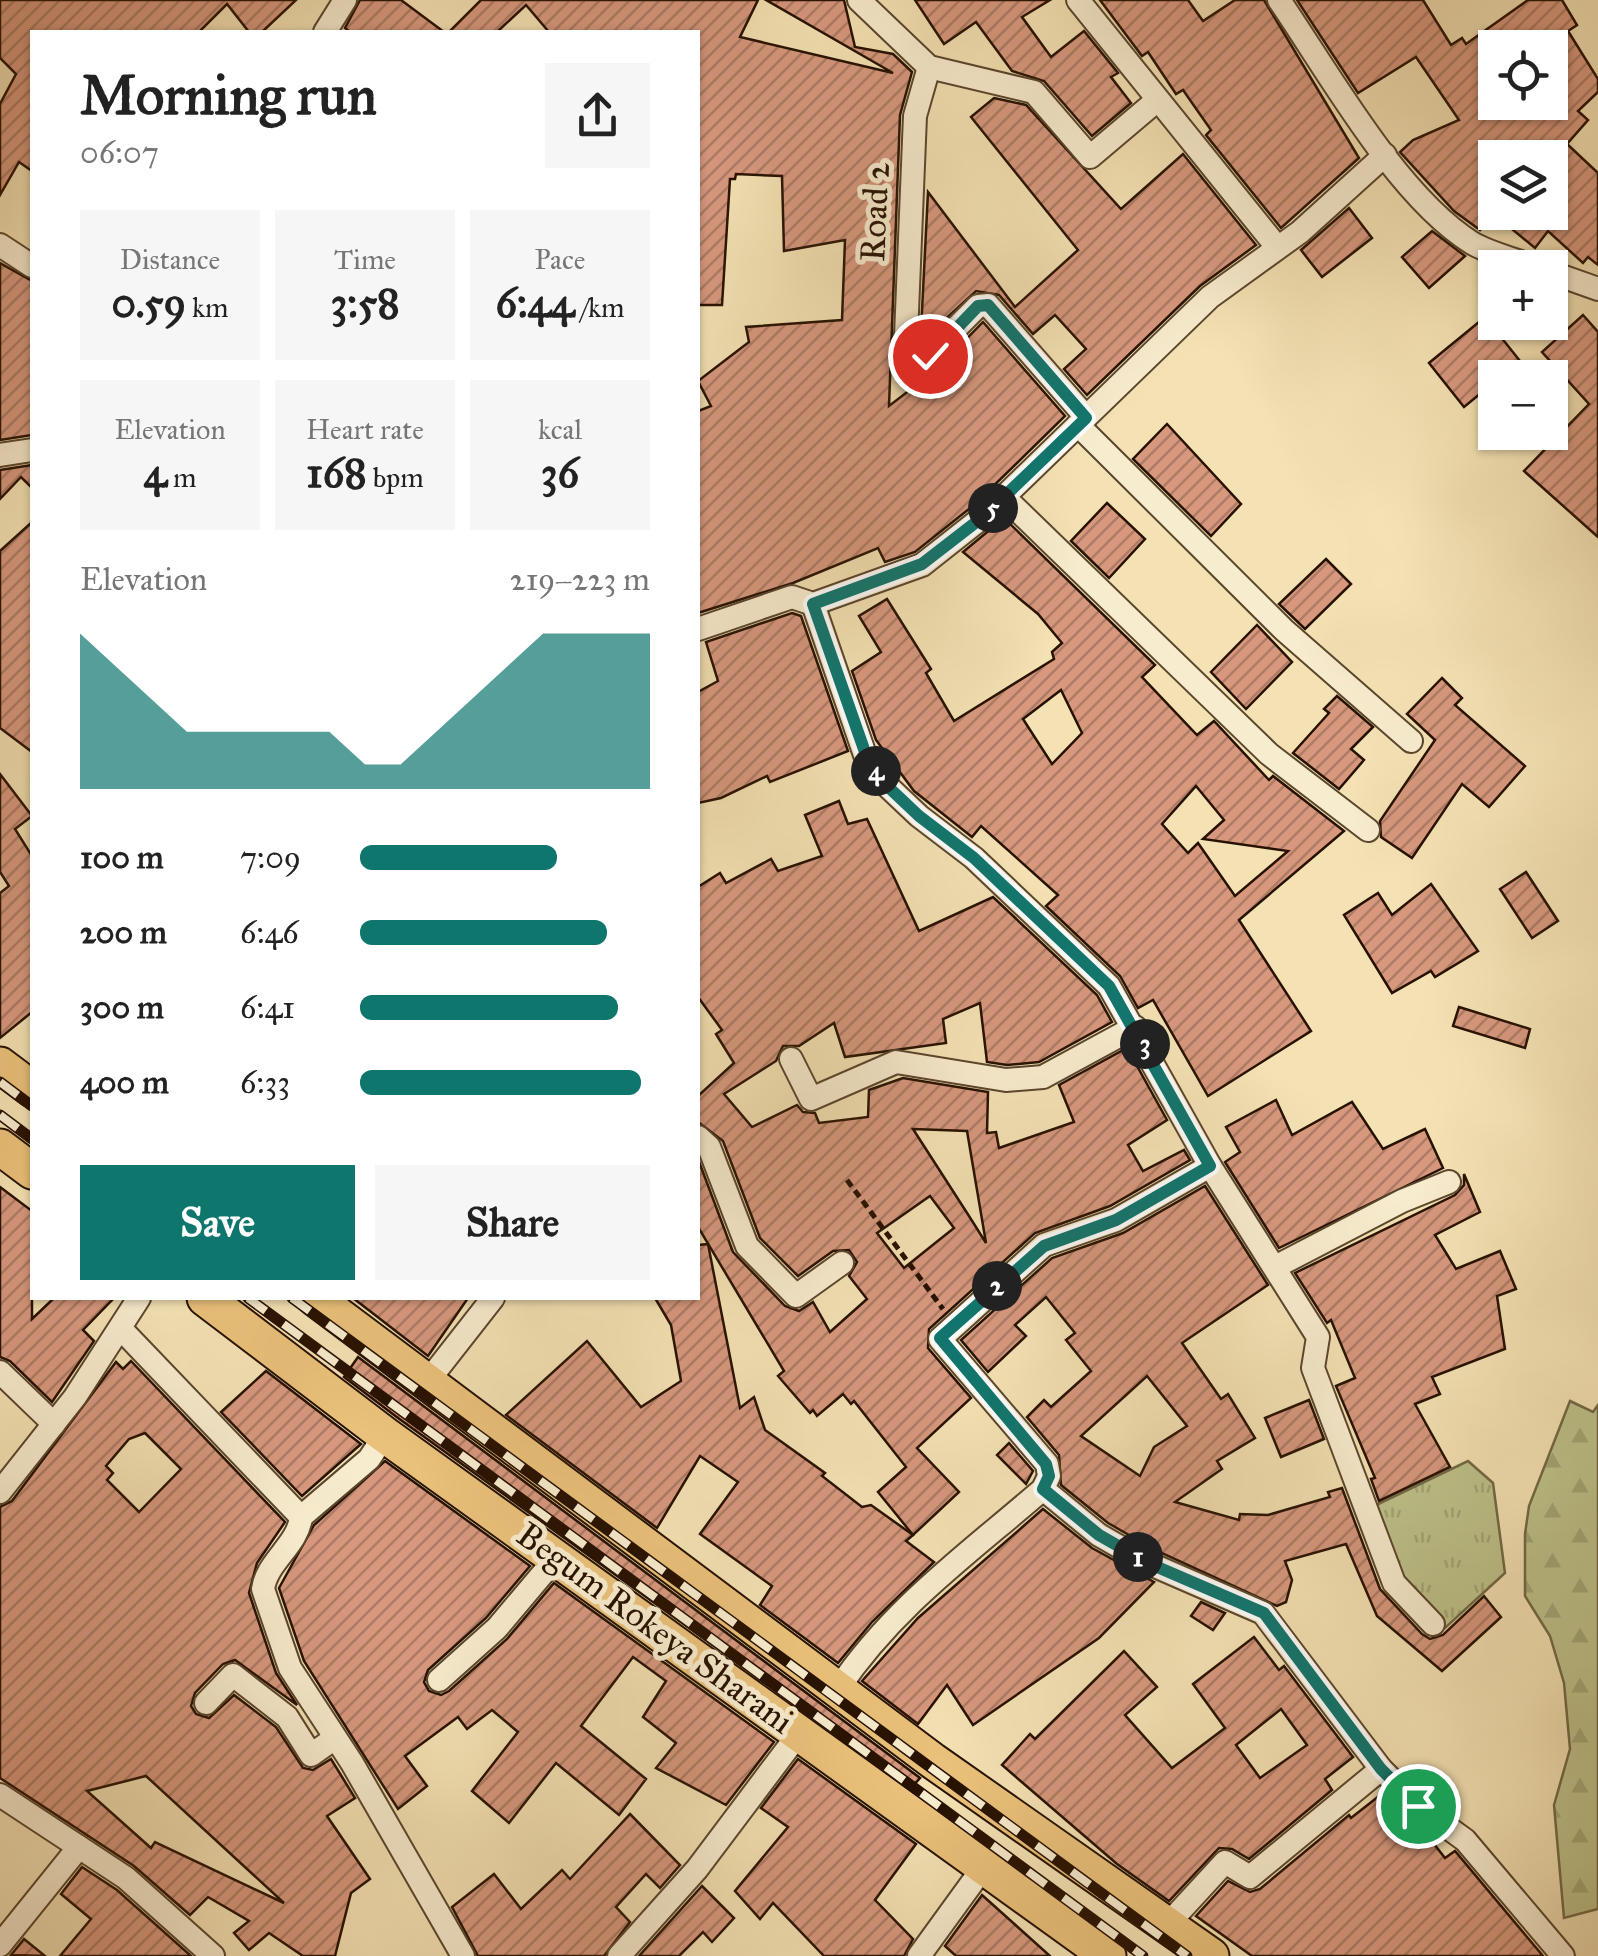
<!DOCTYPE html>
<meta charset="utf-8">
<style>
:root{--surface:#fff;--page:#f6f6f6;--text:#222;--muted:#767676;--accent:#0f766e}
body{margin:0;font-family:"IM FELL Great Primer",serif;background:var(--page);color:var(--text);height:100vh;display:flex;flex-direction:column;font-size:38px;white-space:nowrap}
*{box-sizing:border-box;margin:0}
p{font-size:32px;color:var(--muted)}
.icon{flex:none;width:55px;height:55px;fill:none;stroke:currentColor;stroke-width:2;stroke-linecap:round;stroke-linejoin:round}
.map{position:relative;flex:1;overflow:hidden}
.sheet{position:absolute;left:30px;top:30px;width:670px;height:1270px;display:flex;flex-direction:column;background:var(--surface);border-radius:0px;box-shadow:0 2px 8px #0004}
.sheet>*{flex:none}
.tools{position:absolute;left:1478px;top:30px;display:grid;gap:20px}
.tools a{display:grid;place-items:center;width:90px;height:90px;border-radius:0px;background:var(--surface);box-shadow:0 2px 8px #0004;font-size:50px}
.pin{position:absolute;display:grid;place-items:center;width:85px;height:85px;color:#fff;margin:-42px;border:5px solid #fff;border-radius:50%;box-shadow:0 2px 10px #0007}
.km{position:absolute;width:50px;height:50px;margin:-25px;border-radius:50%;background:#222;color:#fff;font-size:28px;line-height:50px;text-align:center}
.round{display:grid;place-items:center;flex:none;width:105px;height:105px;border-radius:0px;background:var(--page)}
.summary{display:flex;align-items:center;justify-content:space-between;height:170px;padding:0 50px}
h1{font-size:55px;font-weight:700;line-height:75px}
.stats{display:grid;grid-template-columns:repeat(3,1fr);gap:15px;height:170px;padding:10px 50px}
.stats div{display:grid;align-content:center;border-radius:0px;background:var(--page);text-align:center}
.stats b{font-size:42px;font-weight:700}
.stats small{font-size:28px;font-weight:400}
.stats p{font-size:28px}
.chart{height:280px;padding:20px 50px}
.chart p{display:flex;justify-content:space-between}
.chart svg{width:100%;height:180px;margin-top:10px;fill:var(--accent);opacity:.7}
.primary-button{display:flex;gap:20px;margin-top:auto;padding:20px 50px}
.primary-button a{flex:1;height:115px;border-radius:0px;background:var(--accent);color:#fff;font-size:40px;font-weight:700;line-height:115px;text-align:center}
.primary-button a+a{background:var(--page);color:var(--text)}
ul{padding:0 50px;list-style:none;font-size:32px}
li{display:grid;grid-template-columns:160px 120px 1fr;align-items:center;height:75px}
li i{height:25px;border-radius:12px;background:var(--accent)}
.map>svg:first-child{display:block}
.forest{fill:url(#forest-firs);stroke:#726a46;stroke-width:2.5}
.park{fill:url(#park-tufts);stroke:#726a46;stroke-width:2.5}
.building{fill:url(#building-hatch);stroke:#271100;stroke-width:2.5;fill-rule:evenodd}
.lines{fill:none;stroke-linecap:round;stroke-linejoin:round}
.street-casing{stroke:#5a452d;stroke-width:26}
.primary-casing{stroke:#271100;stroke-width:39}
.path{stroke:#271100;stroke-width:5;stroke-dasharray:8 5;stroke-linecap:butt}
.street{stroke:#f8ecce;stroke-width:22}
.primary{stroke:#eac17a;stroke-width:35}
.rail-casing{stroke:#271100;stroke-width:11}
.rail{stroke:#f8ecce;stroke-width:8;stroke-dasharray:22;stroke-linecap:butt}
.route-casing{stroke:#fff;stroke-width:20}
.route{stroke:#0f766e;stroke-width:12}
.labels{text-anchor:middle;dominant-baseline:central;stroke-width:10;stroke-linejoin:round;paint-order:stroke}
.street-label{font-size:35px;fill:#271100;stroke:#f8ecce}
</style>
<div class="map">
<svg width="1598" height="1956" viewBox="0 0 1598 1956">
<defs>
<pattern id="forest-firs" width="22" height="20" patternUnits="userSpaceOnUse" patternTransform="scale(2.5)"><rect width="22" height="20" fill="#bec28b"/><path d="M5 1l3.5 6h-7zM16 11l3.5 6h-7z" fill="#a3a676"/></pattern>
<pattern id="park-tufts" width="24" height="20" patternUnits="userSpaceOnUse" patternTransform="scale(2.5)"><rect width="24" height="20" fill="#bec28b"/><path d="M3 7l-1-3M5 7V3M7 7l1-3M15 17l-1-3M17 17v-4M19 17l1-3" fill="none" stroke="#a3a676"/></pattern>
<pattern id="building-hatch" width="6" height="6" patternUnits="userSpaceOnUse" patternTransform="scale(2.5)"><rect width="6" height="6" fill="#d7987e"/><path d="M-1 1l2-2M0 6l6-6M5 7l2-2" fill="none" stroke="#ae7b65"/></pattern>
</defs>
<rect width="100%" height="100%" fill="#f4e2b4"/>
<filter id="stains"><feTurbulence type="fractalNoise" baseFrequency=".002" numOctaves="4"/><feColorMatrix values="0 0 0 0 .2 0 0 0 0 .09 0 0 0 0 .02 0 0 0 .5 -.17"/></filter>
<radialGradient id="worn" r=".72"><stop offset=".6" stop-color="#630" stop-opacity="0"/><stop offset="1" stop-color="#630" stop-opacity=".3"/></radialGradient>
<!-- forest -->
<polygon class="forest" points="1570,1401 1593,1412 1598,1405 1598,1909 1564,1918 1554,1805 1570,1749 1564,1683 1550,1636 1525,1596 1525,1534 1529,1506"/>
<!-- park -->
<polygon class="park" points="1468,1461 1493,1483 1505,1573 1445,1628 1394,1565 1372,1507"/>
<!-- building -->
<g class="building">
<polygon points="0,0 296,0 262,32 249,32 227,4 199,32 32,32 32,171 19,162 0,195 0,104 16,74 0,58"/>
<polygon points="360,0 401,0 444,32 350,32 345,28"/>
<polygon points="481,0 758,0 740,37 893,73 766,0 844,0 855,47 893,54 912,72 900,115 889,406 936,370 983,322 1065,416 974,505 915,552 885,562 878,548 793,583 698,613 698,411 711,406 698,381 749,342 746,327 842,320 845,240 784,251 782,176 736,174 735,179 730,179 722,305 698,305 698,32 549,32 526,5 497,32 449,32"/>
<polygon points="915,0 1050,0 1022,17 1051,57 1084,31 1118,73 1111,77 1131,103 1092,136 1044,81 1012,71 976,22 944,44"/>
<polygon points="1100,0 1188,0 1203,21 1235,0 1264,0 1359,158 1281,228 1206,135 1211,130 1183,90 1176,94 1148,52 1142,56"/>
<path d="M1297,0H1423L1451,45L1462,38L1466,44L1528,0H1562L1577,25L1568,31L1598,79V92L1578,111L1588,120L1567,144L1598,173V265L1588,257L1583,263L1548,231L1535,248L1495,215L1480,230L1454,211L1400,152L1413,140L1459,120L1416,57L1358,93ZM1495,48H1550V102H1495ZM1495,158H1550V212H1495Z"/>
<polygon points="994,98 1026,105 1121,209 1183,154 1256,245 1200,286 1087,395 1064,369 1086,349 1055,315 1033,334 999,295 976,291 926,337 921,331 928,192 1015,307 1078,250 971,117"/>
<polygon points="1349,208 1372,238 1322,277 1301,250"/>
<polygon points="1432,231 1465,256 1429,288 1402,257"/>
<polygon points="0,263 32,281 32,435 0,440"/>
<polygon points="1583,315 1598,332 1598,537 1524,471 1589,404 1542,352"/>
<polygon points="1485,317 1520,361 1464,407 1429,363"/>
<polygon points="1167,424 1241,504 1211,536 1133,459"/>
<polygon points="32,465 32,488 21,477 0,499 0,470"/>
<polygon points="1107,503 1145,539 1109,578 1071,541"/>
<path d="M1004,518L1155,665L1142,677L1197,735L1214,721L1269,780L1273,776L1344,831L1239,920L1311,1031L1208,1096L1153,1000L1138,1008L1120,976L1046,906L1058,895L981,826L972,837L914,791L876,740L852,671L881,652L859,616L887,599L931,669L926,673L954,721L1054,659L1052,652L1062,643L1038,614L963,552ZM1061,690L1082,733L1052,764L1023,719ZM1196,786L1224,820L1203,839L1288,851L1235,896L1198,843L1188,853L1162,824Z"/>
<polygon points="32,522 32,752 0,728 0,551"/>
<polygon points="1326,559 1351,584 1305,629 1279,604"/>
<polygon points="792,613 801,616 848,751 770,782 767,776 721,798 698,803 698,692 718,681 706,642"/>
<polygon points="1257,625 1292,662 1246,709 1211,672"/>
<polygon points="1442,678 1462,698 1455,705 1525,766 1489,807 1462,784 1412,858 1381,837 1380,821 1435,740 1407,714"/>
<polygon points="1337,696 1373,727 1351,749 1364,760 1339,789 1293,753 1329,713 1324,709"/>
<polygon points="0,774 32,816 15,829 32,856 32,1012 0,1038 0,893 9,886 0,872"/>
<path d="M839,801L848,824L867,819L919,931L993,897L1097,995L1112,1022L1039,1062L1007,1065L987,1062L980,1003L943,1019L946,1043L845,1057L834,1023L799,1046H783L776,1061L724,1094L752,1127L797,1105L803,1112L815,1113L819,1123L868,1117L869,1090L903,1078L988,1092L987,1133L996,1132L999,1148L1074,1122L1059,1085L1127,1048L1167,1120L1128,1145L1143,1171L1184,1150L1190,1160L1110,1206L1035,1233L929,1329L928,1348L971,1398L917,1448L959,1492L913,1535L878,1492L906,1467L854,1401L851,1404L843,1394L817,1416L813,1410L810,1413L778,1376L784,1371L698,1227V1159L733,1252L785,1306L799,1311L813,1302L830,1332L867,1299L849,1276L857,1262L849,1250L833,1251L798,1276L760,1238L723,1141L698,1122V1096L734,1063L716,1034L722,1030L698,997V887L720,873L726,883L771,859L778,871L822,856L805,815ZM913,1129L967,1131L986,1243L969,1216ZM930,1196L954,1228L904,1268L877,1233Z"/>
<polygon points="1526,872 1558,921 1532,938 1500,889"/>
<polygon points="1431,884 1478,951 1435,977 1431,971 1392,993 1344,915 1378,893 1392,915"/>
<polygon points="1459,1007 1530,1029 1525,1048 1453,1026"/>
<polygon points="1276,1100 1292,1135 1352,1102 1383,1149 1425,1129 1443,1168 1279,1248 1225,1162 1240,1152 1226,1127"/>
<polygon points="1464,1174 1480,1212 1435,1235 1456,1269 1500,1251 1516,1289 1497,1296 1505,1349 1432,1377 1440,1394 1415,1404 1450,1467 1379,1501 1371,1479 1375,1478 1336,1386 1355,1378 1331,1320 1327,1323 1295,1273 1455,1195 1464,1185"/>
<path d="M1205,1186L1268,1285L1182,1343L1221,1399L1228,1394L1255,1438L1217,1461L1222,1469L1175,1502L1239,1520L1240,1514L1268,1515L1330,1497L1328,1492L1342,1488L1380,1589L1422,1634L1430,1639L1443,1635L1484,1596L1501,1617L1442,1671L1377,1616L1346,1544L1285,1561L1292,1580L1286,1602L1277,1606L1155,1550L1108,1523L1061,1485L1059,1455L1027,1417L1044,1400L1051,1407L1091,1371L1066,1340L1075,1333L1046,1297L1015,1325L1026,1336L988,1372L961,1340L1052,1258L1123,1233ZM1147,1376L1187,1426L1154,1447L1140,1476L1081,1436Z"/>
<polygon points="0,1187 32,1211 32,1319 54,1298 114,1298 83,1330 94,1341 52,1402 10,1361 0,1357"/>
<polygon points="708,1244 740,1408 754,1397 765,1430 825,1473 822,1476 862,1507 871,1505 913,1535 906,1541 934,1562 872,1622 838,1663 760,1605 772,1586 700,1534 738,1482 700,1456 657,1528 506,1415 587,1341 641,1407 681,1381 671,1325 655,1298 698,1298 698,1245"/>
<polygon points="353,1298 468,1298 428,1356"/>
<polygon points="358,1357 920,1778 911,1788 398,1418 344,1377"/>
<path d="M131,1361L285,1522L257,1563L249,1593L276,1673L297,1705L235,1660L223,1664L195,1693L191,1706L196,1714L209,1718L234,1695L276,1727L303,1768L313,1770L331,1759L355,1798L327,1816L370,1879L351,1893L335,1956H303L269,1933L249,1950L234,1933L249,1921L208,1897L190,1915L134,1866L0,1778V1507L12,1501L116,1362L123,1369ZM145,1433L181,1469L139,1512L107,1480L113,1473L106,1466L129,1439ZM146,1776L284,1903L155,1842L151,1848L87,1791Z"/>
<polygon points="266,1371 361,1444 302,1496 221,1412"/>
<polygon points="1309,1400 1324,1439 1281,1457 1265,1418"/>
<polygon points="1009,1443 1033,1471 1026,1484 997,1455"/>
<polygon points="385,1461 530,1566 486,1618 428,1670 424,1682 429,1691 441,1695 449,1691 507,1639 554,1583 774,1742 726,1805 656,1768 676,1743 643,1717 666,1681 633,1657 581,1726 646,1779 619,1815 556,1763 509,1823 472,1791 518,1732 492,1710 467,1729 458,1717 405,1756 427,1786 398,1809 304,1661 279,1588 314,1525"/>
<polygon points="1043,1509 1092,1548 1154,1582 1099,1638 973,1725 947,1685 918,1724 862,1681 918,1618"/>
<polygon points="1201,1602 1225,1613 1213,1630 1191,1616"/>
<path d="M1254,1637L1279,1670L1284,1666L1353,1757L1325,1779L1332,1790L1249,1859L1232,1849L1219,1848L1169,1901L1117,1864L1002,1765L1030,1734L1035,1739L1124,1651L1157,1687L1125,1715L1172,1768L1225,1728L1193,1684ZM1281,1709L1307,1745L1260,1778L1236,1745Z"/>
<polygon points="798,1759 916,1844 875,1900 913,1939 904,1956 824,1956 773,1903 760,1919 735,1891 788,1827 761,1808"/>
<polygon points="1383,1793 1420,1826 1445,1858 1455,1851 1543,1956 1252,1956 1196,1916 1228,1881 1250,1892 1260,1889 1349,1815 1351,1818"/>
<polygon points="630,1814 680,1865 660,1888 646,1874 616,1907 630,1922 604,1956 478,1956 452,1907 494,1874 521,1909 562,1870 570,1879"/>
<polygon points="82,1867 117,1890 191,1956 60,1956 91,1919 61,1894"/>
<polygon points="702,1886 734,1918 712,1942 703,1932 679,1956 639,1956"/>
<polygon points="982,1895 1050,1956 956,1956 945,1946"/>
<polygon points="24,1939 45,1956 11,1955"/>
</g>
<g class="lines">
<defs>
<g id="street">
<polyline points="859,0 929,67 1034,92 1090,157 1155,102"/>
<polyline points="1078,0 1277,247"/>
<path d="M1279,0C1329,73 1397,196 1472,243C1491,254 1517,260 1538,268"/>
<polyline points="325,32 345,0"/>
<polyline points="929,67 915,116 906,336 925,359 978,306 988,305 1086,417"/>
<polyline points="0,245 32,266"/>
<polyline points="1550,272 1598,289"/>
<polyline points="1078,425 1284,630 1411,741"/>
<polyline points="0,455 32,450"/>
<polyline points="1004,497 1269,754 1368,830"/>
<path d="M813,604L865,755L883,782L919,816L974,858L1109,986L1210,1166L1116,1220L1044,1245L940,1339L1047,1464L1049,1476L1043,1489C968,1554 893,1607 838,1689"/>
<polyline points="698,629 792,597 813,604 922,565 984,516 1210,297 1300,232 1385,155"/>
<polyline points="791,1059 811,1099 896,1062 1006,1080 1043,1077 1135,1027"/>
<polyline points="698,1137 709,1147 747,1246 796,1296 842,1263"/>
<polyline points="1210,1166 1318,1337 1313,1368 1394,1583 1433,1624"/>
<polyline points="1275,1267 1402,1201 1449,1182"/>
<polyline points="122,1330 301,1517 369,1459 385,1435"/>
<polyline points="0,1372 54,1424"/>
<polyline points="428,1381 493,1298"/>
<polyline points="1043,1489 1099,1535 1148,1563 1263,1613 1381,1769 1418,1806 1465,1840 1563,1956"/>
<polyline points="0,1492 75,1397 139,1298"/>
<path d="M301,1517C298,1545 267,1561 263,1589L290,1668L352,1763L463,1956"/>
<polyline points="439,1680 497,1628 556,1558"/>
<polyline points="206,1703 233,1675 287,1717 311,1755 335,1738"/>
<polyline points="0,1795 126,1878 213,1956"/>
<polyline points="1168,1924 1225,1862 1250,1877 1381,1769"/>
<polyline points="0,1945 79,1847"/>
<polyline points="619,1956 697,1869 800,1732"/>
<polyline points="919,1956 985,1865"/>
</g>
<g id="primary">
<polyline points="0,1065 32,1089"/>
<polyline points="0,1147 32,1171"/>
<polyline points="205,1298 385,1435 1108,1956"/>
<polyline points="315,1298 933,1761 1211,1956"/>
</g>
</defs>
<!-- street casing -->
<use href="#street" class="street-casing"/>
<!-- primary casing -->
<use href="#primary" class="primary-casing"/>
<!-- path -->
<polyline class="path" points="847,1180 943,1309"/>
<!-- street -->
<use href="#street" class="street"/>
<!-- primary -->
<use href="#primary" class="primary"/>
<defs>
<g id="rail">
<polyline points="0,1082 32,1106"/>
<polyline points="0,1115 32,1139"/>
<polyline points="248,1298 1143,1956"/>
<polyline points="292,1298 1187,1956"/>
</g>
</defs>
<!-- rail casing -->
<use href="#rail" class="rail-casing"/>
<!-- rail -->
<use href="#rail" class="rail"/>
</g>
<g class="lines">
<defs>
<polyline id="route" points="930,356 978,306 988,305 1086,418 984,516 922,564 813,604 866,755 883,782 919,816 974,858 1109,986 1210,1166 1116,1220 1044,1246 940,1338 1046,1464 1049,1476 1043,1489 1099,1535 1148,1563 1264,1613 1381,1769 1418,1806"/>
</defs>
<!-- route casing -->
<use href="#route" class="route-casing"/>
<!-- route -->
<use href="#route" class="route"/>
</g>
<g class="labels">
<!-- street labels -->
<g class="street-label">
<text transform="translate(875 212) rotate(-87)">Road 2</text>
<text transform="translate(655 1628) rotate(36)">Begum Rokeya Sharani</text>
</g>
</g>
<rect width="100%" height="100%" filter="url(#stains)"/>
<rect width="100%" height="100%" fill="url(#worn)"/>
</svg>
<div class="tools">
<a><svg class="icon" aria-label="locate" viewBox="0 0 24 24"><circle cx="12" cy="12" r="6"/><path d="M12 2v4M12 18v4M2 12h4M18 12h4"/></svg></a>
<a><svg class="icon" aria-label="layers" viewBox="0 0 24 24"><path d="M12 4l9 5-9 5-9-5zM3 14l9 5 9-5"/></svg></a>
<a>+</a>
<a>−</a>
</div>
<div class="pin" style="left:1418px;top:1806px;background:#1e9e55"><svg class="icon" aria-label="arrive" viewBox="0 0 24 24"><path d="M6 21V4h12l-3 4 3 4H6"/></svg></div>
<div class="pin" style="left:930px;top:356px;background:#d93025"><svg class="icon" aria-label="check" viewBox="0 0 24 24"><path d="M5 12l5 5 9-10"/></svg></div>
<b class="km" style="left:1138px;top:1557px">1</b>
<b class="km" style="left:997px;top:1286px">2</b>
<b class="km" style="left:1145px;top:1044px">3</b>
<b class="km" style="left:876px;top:771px">4</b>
<b class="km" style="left:993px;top:508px">5</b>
<section class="sheet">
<div class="summary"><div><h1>Morning run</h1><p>06:07</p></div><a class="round"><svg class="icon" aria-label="share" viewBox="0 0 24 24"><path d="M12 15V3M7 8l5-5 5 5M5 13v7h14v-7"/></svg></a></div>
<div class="stats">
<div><p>Distance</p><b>0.59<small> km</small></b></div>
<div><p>Time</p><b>3:58</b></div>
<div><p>Pace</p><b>6:44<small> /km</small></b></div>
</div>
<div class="stats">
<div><p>Elevation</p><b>4<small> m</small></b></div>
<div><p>Heart rate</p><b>168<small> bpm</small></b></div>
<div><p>kcal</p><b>36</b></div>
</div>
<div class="chart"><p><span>Elevation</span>219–223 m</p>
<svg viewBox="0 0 160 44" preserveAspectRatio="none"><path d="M0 44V6L10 14L20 22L30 30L40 30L50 30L60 30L70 30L80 38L90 38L100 30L110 22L120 14L130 6L140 6L150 6L160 6V44z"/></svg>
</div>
<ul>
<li><b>100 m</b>7:09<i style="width:68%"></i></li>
<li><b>200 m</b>6:46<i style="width:85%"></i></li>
<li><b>300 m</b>6:41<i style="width:89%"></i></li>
<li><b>400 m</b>6:33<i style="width:97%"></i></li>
</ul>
<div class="primary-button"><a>Save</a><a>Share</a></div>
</section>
</div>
